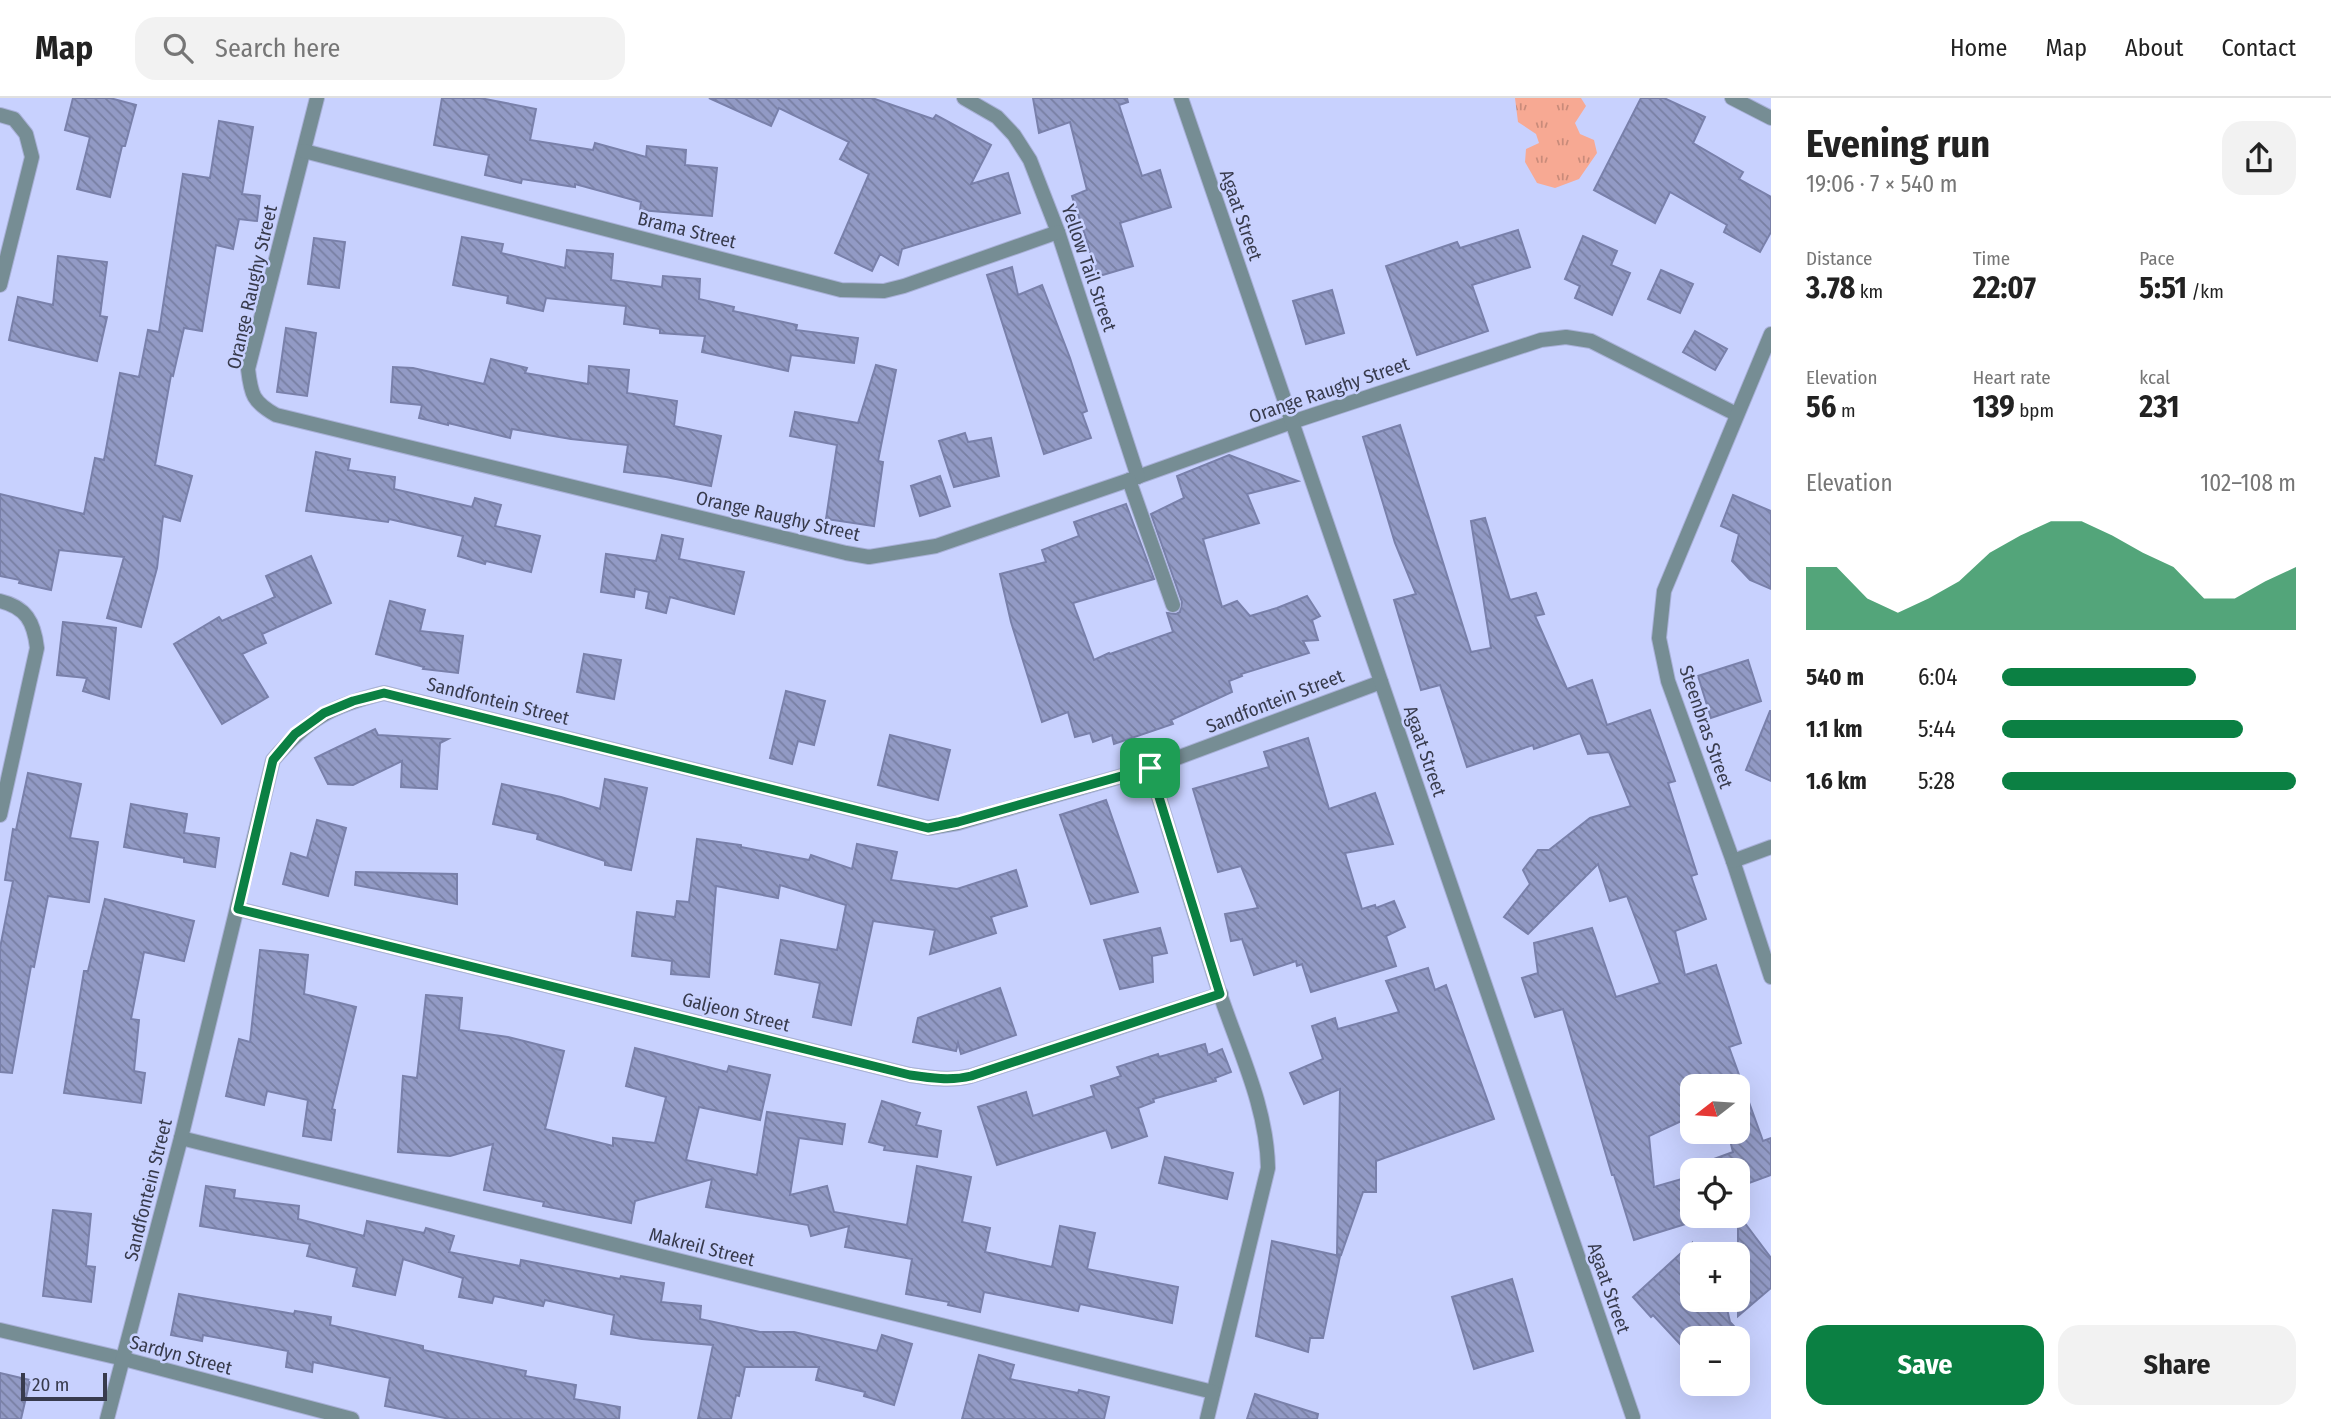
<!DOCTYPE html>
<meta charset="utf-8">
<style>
:root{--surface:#fff;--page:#f2f2f2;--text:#222;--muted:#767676;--line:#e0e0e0;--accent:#0b8043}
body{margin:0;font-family:"Fira Sans Condensed",sans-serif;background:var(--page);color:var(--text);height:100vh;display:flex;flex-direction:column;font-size:26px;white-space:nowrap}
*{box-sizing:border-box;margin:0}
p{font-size:23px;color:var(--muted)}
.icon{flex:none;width:38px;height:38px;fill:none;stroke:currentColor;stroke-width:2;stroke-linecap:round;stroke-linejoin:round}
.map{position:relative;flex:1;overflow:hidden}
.sheet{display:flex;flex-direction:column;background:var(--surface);width:560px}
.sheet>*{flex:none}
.needle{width:46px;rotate:253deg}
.controls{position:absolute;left:1680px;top:976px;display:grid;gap:14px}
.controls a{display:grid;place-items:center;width:70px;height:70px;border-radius:14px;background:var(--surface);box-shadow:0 7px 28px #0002;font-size:35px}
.scale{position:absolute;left:21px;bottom:18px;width:86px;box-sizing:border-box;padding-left:7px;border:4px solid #383b4d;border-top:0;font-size:19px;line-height:24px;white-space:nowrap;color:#383b4d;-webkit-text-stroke:5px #c8d1fe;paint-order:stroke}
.pin{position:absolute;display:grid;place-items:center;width:60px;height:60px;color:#fff;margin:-30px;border-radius:14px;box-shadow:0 4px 10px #0006}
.round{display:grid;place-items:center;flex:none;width:74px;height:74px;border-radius:21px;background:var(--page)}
.head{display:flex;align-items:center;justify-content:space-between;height:119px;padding:0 35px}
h1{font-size:38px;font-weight:700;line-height:52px}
.metrics{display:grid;grid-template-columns:repeat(3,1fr);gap:10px;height:119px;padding:7px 35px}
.metrics div{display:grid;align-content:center}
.metrics b{font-size:30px;font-weight:700}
.metrics small{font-size:19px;font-weight:400}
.metrics p{font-size:19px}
.chart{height:196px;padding:14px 35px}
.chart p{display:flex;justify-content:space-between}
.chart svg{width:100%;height:126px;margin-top:7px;fill:var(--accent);opacity:.7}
.button{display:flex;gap:14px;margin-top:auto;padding:14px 35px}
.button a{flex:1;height:80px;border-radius:21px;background:var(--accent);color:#fff;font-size:28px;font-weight:700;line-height:80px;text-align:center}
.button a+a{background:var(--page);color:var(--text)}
ul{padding:0 35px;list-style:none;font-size:23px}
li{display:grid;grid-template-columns:112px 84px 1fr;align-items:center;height:52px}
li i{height:18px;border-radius:9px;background:var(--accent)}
header{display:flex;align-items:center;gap:42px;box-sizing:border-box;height:98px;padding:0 35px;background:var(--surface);border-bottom:2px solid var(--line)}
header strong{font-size:33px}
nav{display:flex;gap:38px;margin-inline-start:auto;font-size:24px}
.search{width:490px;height:63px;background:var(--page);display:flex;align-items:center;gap:18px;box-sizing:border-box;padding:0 24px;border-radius:21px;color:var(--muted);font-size:26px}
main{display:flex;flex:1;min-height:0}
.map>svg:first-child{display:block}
.grass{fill:url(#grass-tufts)}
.building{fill:url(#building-back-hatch);stroke:#7980aa;stroke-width:2}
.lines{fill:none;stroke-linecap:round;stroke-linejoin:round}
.minor-casing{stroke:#a8b0d7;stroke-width:16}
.tertiary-casing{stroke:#a8b0d7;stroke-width:16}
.minor{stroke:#768d94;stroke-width:14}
.tertiary{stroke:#768d94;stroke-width:14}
.route-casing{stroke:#fff;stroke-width:14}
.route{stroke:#0b8043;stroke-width:9}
.labels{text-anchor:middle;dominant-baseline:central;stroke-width:5;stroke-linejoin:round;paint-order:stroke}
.street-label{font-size:19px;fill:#383b4d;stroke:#c8d1fe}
</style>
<header>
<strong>Map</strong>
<div class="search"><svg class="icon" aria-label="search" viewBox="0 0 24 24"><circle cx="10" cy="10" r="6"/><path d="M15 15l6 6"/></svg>Search here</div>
<nav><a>Home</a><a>Map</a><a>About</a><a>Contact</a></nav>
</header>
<main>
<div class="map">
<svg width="1771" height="1321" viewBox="0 0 1771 1321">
<defs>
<pattern id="grass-tufts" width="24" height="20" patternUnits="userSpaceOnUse" patternTransform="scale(1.75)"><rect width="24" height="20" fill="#f7a993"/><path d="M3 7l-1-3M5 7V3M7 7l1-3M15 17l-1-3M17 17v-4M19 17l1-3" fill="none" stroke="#c98b7a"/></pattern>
<pattern id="building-back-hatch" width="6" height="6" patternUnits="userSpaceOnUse" patternTransform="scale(1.75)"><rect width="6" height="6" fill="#929ac5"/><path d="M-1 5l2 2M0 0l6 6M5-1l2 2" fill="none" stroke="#787fa2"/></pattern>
</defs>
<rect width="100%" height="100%" fill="#c8d1fe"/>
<!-- grass -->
<polygon class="grass" points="1515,0 1581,0 1586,8 1575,25 1580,36 1594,42 1597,55 1579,81 1555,90 1537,85 1525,64 1526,51 1539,45 1536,36 1518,24"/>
<!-- building -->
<g class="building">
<polygon points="73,0 110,0 136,7 125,48 122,48 110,99 77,91 90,39 65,32"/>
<polygon points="442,0 480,0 536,11 530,42 593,52 595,45 646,59 647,48 686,52 685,67 717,70 712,118 640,112 641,104 575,86 575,89 522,81 521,85 485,77 489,57 434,47"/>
<polygon points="709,0 872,0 933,21 936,17 991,47 971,86 1008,75 1020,115 902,151 898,167 880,156 872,173 835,155 869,76 840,61 849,44 779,10 771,28"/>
<polygon points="1033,0 1127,0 1128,4 1119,7 1142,78 1160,72 1171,109 1120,125 1133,168 1096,179 1087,143 1072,98 1087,92 1070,24 1039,35"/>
<polygon points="1641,0 1664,0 1705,19 1693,45 1743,74 1739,81 1771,99 1771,134 1760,154 1724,134 1727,127 1670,94 1655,125 1594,92"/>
<polygon points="219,23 253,29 242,96 260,98 257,123 239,121 233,151 216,147 202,233 184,230 173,278 171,277 155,367 192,378 180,423 163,418 157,470 141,529 107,520 124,459 59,452 51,492 19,485 20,482 0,478 0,396 84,416 95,360 104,362 120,275 139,279 148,232 159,234 183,76 210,80"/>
<polygon points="1518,132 1530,169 1472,187 1488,233 1417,257 1386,168 1457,144 1460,150"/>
<polygon points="1583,138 1617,153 1611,167 1630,175 1612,217 1575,200 1580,188 1565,181"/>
<polygon points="462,139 503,146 501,155 565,170 567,152 613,156 611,182 662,189 663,178 700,181 699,201 734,209 733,213 797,227 796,232 858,240 854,265 791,257 788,273 702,254 705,238 660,235 660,231 624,226 626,208 546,200 543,213 507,205 508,198 453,187"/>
<polygon points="314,140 345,144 339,190 308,186"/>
<polygon points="58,158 107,164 100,218 107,219 97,263 9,242 18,199 53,207"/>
<polygon points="1012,169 1018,197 1042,187 1070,260 1087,313 1082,315 1091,340 1044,356 987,177"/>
<polygon points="1661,172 1693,186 1680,215 1648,201"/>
<polygon points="1332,192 1344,235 1306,246 1293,203"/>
<polygon points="286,230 316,235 307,298 277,294"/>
<polygon points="1695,233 1727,251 1715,272 1683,254"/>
<polygon points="491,261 527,270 525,275 588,286 589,268 629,272 627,295 677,303 674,328 721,338 711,388 666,379 624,374 628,347 571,341 512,331 510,340 448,325 448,327 419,320 422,307 391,304 393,269 413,270 484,286"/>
<polygon points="876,267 896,272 878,363 883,364 874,428 826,421 837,347 790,338 795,314 858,325"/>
<polygon points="1400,327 1471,554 1491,550 1471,423 1485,420 1510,502 1536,495 1544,516 1535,518 1567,591 1592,582 1607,627 1650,612 1675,683 1668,685 1697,776 1691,778 1706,821 1675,833 1685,877 1716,867 1741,945 1729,949 1763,1043 1771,1040 1771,1077 1738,1089 1738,1073 1690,1073 1689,1070 1733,1054 1728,1034 1738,1034 1738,989 1692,989 1692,1018 1649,1038 1654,1089 1692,1078 1692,1124 1634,1142 1614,1077 1612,1077 1563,911 1535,919 1522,880 1538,875 1534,845 1592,830 1616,899 1660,885 1627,798 1610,803 1598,766 1528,836 1504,819 1530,786 1523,772 1538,752 1549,752 1590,720 1631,708 1609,654 1588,656 1580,635 1534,651 1533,647 1467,669 1440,587 1421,592 1394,502 1416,496 1395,445 1363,339"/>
<polygon points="965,335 968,344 991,340 999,378 954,389 939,343"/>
<polygon points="316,354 350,361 348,372 395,379 394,391 472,409 475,400 501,407 495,428 540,438 531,474 486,463 485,466 458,458 463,438 389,421 388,424 306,413"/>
<polygon points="1229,357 1298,383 1247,396 1259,425 1203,441 1222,509 1237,503 1250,518 1277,510 1307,498 1320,518 1312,522 1318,542 1303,543 1309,555 1241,576 1242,578 1229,583 1232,594 1171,622 1173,626 1114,646 1112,637 1093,644 1090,635 1075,639 1068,614 1042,624 1011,524 1000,476 1046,464 1042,452 1079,438 1074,424 1126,406 1154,481 1073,505 1094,562 1109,555 1110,556 1173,534 1167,515 1176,516 1180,514 1182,504 1151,416 1184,400 1177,378"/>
<polygon points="940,378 950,408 920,418 911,388"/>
<polygon points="1733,397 1771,413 1771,491 1750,482 1732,463 1739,436 1721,428"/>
<polygon points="662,437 683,441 679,461 744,474 734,516 670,499 666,515 646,510 649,494 635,491 634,499 601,494 606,456 656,463"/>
<polygon points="311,458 331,505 262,536 266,545 242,556 268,599 222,626 174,546 219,519 222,523 275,499 266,478"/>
<polygon points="390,503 425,512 420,533 463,538 458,575 423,571 424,569 376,556"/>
<polygon points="63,524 116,530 109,601 83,593 87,580 57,577"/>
<polygon points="584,556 621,562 614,601 577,594"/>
<polygon points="1748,562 1761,603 1711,620 1698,578"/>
<polygon points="786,593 825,603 814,647 798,643 792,666 770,660"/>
<polygon points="1770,613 1771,613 1771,683 1746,672"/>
<polygon points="375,631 378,637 448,641 440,645 437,691 401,689 402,663 353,687 328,686 315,660"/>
<polygon points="890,637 950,652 938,702 878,687"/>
<polygon points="1308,640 1329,711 1375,695 1393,746 1345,755 1362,811 1375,807 1376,810 1394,803 1405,829 1386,838 1396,868 1311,894 1302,866 1297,868 1296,863 1254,877 1242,841 1231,843 1225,816 1258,810 1241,768 1218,774 1193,691 1269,669 1264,654"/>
<polygon points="28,675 81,686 70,740 98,744 89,804 48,798 34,869 31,868 12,975 0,974 0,850 13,783 5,782 13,731 16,732"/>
<polygon points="605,681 647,690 631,772 605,767 605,763 537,741 538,736 493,726 502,686 561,699 600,711"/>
<polygon points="1106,702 1138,794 1091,806 1060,717"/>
<polygon points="131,706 187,716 184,735 219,740 215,769 184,764 184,760 124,749"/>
<polygon points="317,722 346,730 328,798 283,786 291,755 307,760"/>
<polygon points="697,741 741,747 741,749 809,762 811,757 852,771 857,746 897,754 891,782 957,791 1016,772 1027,808 991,819 996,835 930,856 935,832 873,823 851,927 813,919 820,885 775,876 781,842 837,852 846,807 780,787 778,800 716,788 709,879 671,876 672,863 632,858 637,814 675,819 677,803 689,804"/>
<polygon points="356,774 457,776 457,806 355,787"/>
<polygon points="105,801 194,823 184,863 144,854 131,921 139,922 134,973 145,975 141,1005 64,995 84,873 88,873"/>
<polygon points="1160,830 1167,855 1152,858 1153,884 1120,891 1104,842"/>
<polygon points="260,852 308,857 304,896 356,909 332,1011 335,1012 331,1042 303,1038 308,1002 267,993 264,1007 226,998 239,941 250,944"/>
<polygon points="1428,870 1435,892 1446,887 1494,1021 1376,1063 1376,1094 1363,1094 1341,1157 1337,1156 1340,991 1304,1006 1290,975 1323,961 1312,928 1335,920 1338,931 1399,914 1386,883"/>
<polygon points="1000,890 1016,937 961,956 958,945 956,953 913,944 918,920"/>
<polygon points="426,897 462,900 459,932 508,939 564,953 545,1031 613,1048 613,1040 655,1045 666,999 626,988 635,950 727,974 729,968 770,977 760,1022 699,1009 686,1062 757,1077 767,1014 845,1026 842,1046 799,1040 790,1097 827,1088 834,1114 907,1127 917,1068 971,1079 962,1124 990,1130 985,1154 1052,1169 1060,1128 1095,1135 1087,1171 1178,1189 1172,1225 1080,1206 1078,1213 984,1194 980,1214 948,1207 949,1204 906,1196 912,1161 845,1149 849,1128 811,1138 808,1127 706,1109 712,1081 635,1103 631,1125 543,1108 544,1104 484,1092 493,1046 450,1058 398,1054 403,978 417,980"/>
<polygon points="1205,946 1208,957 1222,951 1231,974 1215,980 1216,983 1153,1001 1154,1004 1138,1010 1147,1038 1112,1050 1106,1032 997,1067 978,1009 1026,994 1033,1018 1094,998 1091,988 1121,978 1117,969 1158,956 1159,959"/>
<polygon points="882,1003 920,1015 916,1027 941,1033 937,1059 884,1052 885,1048 869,1044"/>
<polygon points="1165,1059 1233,1075 1227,1101 1159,1085"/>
<polygon points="206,1088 235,1092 234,1100 299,1108 298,1121 364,1138 367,1123 424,1135 426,1130 454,1138 449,1154 520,1168 521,1162 620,1181 621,1178 664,1185 661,1204 701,1208 700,1221 760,1234 794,1234 877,1253 882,1237 912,1246 894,1307 864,1298 865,1294 816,1282 819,1269 745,1269 739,1298 736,1297 731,1321 698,1321 713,1247 642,1241 611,1236 614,1217 545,1202 543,1208 494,1198 492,1205 459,1199 463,1180 403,1161 395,1197 353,1188 357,1170 307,1158 310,1146 200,1128"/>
<polygon points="53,1112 91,1116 86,1168 95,1169 91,1204 43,1198"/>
<polygon points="1738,1116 1771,1160 1771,1190 1738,1218"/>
<polygon points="1272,1143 1340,1158 1323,1240 1310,1240 1308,1254 1256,1238"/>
<polygon points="1692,1145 1692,1202 1725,1202 1730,1224 1746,1241 1692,1241 1692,1259 1653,1217 1651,1219 1633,1199"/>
<polygon points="1512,1181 1533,1253 1474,1271 1452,1199"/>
<polygon points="179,1196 294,1216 295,1213 331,1219 330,1227 423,1248 423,1252 526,1273 525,1278 576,1287 574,1301 620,1309 619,1321 450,1321 385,1308 390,1280 313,1264 312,1274 286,1269 288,1253 203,1237 202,1243 171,1237"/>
<polygon points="979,1257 1014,1267 1010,1281 1078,1295 1079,1292 1109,1299 1104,1321 962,1321"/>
<polygon points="0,1275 30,1282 21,1321 0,1321"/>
<polygon points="1255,1296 1318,1316 1317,1321 1247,1321"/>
</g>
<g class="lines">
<defs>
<g id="minor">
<path d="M317,0L248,271C251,297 253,304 276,317L846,455L869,459L936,448L1129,382L1292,324L1541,242L1566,239L1591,243L1736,316"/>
<polyline points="964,0 997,19 1014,37 1030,62 1058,134 1138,379"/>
<polyline points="1732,0 1771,20"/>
<polyline points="0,17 14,21 26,36 32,59 0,187"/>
<polyline points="304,53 841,192 884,193 904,188 1058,134"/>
<polyline points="1771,236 1664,493 1659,540 1668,583 1733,763 1771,879"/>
<polyline points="1129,382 1173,507"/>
<path d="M0,503C26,509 34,524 37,550L0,717"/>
<path d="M1150,670C1173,745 1196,821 1220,896C1239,953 1267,1009 1268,1070L1207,1321"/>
<polyline points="1733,763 1771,749"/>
<path d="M238,811L910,977C930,980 951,983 971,978L1221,896"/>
<polyline points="181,1040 1213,1294"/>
<polyline points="0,1232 124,1261 352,1321"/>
<path d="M107,1321L181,1040L273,662C309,620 331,608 384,595L928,730L958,725L1150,670L1381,584"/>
</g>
<polyline id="tertiary" points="1181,0 1633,1319"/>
</defs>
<!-- minor casing -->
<use href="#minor" class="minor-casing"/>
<!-- tertiary casing -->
<use href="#tertiary" class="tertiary-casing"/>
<!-- minor -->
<use href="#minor" class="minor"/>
<!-- tertiary -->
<use href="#tertiary" class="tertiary"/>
</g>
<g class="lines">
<defs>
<path id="route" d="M384,595L928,730L958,724L1150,670L1220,896L971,978C951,983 930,980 910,977L238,811L273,662L295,636L324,615L353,603Z"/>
</defs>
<!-- route casing -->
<use href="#route" class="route-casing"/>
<!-- route -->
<use href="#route" class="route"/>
</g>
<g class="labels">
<!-- street labels -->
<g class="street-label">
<text transform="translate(1241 117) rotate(71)">Agaat Street</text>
<text transform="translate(687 132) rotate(14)">Brama Street</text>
<text transform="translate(1089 170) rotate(71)">Yellow Tail Street</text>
<text transform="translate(252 189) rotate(-77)">Orange Raughy Street</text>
<text transform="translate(1329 292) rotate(-19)">Orange Raughy Street</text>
<text transform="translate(778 418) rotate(13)">Orange Raughy Street</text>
<text transform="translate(498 603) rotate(14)">Sandfontein Street</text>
<text transform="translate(1275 603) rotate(-21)">Sandfontein Street</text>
<text transform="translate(1706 629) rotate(71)">Steenbras Street</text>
<text transform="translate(1425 653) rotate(71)">Agaat Street</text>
<text transform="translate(736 914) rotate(14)">Galjeon Street</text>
<text transform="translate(148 1092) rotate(-76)">Sandfontein Street</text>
<text transform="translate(702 1149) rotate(14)">Makreil Street</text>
<text transform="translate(1609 1190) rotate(71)">Agaat Street</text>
<text transform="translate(181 1257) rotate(15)">Sardyn Street</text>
</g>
</g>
</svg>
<div class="controls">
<a><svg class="needle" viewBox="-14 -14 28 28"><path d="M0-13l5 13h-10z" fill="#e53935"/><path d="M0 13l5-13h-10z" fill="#767676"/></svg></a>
<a><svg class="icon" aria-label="locate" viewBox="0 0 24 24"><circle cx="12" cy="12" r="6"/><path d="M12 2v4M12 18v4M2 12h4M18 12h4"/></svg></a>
<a>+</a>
<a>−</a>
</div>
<div class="scale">20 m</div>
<div class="pin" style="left:1150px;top:670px;background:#1e9e55"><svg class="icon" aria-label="arrive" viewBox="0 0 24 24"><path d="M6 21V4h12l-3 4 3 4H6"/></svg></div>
</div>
<section class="sheet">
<div class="head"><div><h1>Evening run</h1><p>19:06 · 7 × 540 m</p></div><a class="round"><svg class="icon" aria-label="share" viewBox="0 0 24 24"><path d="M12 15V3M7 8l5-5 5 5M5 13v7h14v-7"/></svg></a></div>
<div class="metrics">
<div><p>Distance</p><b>3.78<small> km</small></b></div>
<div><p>Time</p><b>22:07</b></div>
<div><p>Pace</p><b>5:51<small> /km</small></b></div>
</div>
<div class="metrics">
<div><p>Elevation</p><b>56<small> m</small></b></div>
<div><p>Heart rate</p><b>139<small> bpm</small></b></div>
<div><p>kcal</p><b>231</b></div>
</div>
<div class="chart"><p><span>Elevation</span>102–108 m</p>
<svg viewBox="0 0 160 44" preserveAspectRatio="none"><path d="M0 44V22L10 22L20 33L30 38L40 33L50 27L60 17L70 11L80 6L90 6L100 11L110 17L120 22L130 33L140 33L150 27L160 22V44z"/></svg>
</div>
<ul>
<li><b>540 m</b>6:04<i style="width:66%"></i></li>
<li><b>1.1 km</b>5:44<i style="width:82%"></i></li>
<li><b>1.6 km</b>5:28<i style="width:100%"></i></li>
</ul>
<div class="button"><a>Save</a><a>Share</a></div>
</section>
</main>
